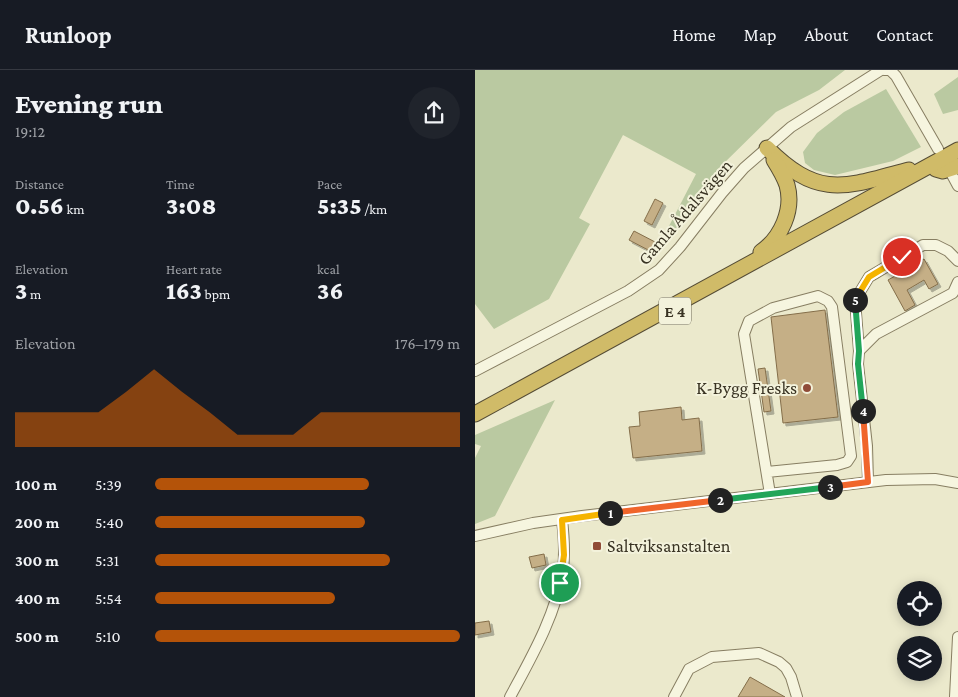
<!DOCTYPE html>
<meta charset="utf-8">
<style>
:root{--surface:#171b24;--page:#20242c;--text:#f1f3f6;--muted:#9ea1a6;--line:#363941;--accent:#b45309}
body{margin:0;font-family:"Crimson Pro",serif;background:var(--page);color:var(--text);height:100vh;display:flex;flex-direction:column;font-size:19px;white-space:nowrap}
*{box-sizing:border-box;margin:0}
p{font-size:16px;color:var(--muted)}
.icon{flex:none;width:28px;height:28px;fill:none;stroke:currentColor;stroke-width:2;stroke-linecap:round;stroke-linejoin:round}
.map{position:relative;flex:1;overflow:hidden}
.sheet{display:flex;flex-direction:column;background:var(--surface);width:475px}
.sheet>*{flex:none}
.tools{position:absolute;left:422px;top:511px;display:grid;gap:10px}
.tools a{display:grid;place-items:center;width:45px;height:45px;border-radius:50%;background:var(--surface);box-shadow:0 2px 12px #0003;font-size:25px}
.pin{position:absolute;display:grid;place-items:center;width:42px;height:42px;color:#fff;margin:-21px;border:2px solid #fff;border-radius:50%;box-shadow:0 1px 5px #0007}
.km{position:absolute;width:25px;height:25px;margin:-12px;border-radius:50%;background:#222;color:#fff;font-size:14px;line-height:25px;text-align:center}
.round{display:grid;place-items:center;flex:none;width:52px;height:52px;border-radius:26px;background:var(--page)}
.overview{display:flex;align-items:center;justify-content:space-between;height:85px;padding:0 15px}
h1{font-size:28px;font-weight:800;line-height:38px}
.stats{display:grid;grid-template-columns:repeat(3,1fr);gap:8px;height:85px;padding:5px 15px}
.stats div{display:grid;align-content:center}
.stats b{font-size:25px;font-weight:800}
.stats small{font-size:14px;font-weight:400}
.stats p{font-size:14px}
.chart{height:140px;padding:10px 15px}
.chart p{display:flex;justify-content:space-between}
.chart svg{width:100%;height:90px;margin-top:5px;fill:var(--accent);opacity:.7}
ul{padding:0 15px;list-style:none;font-size:16px}
li{display:grid;grid-template-columns:80px 60px 1fr;align-items:center;height:38px}
li i{height:12px;border-radius:6px;background:var(--accent)}
header{display:flex;align-items:center;gap:30px;box-sizing:border-box;height:70px;padding:0 25px;background:var(--surface);border-bottom:1px solid var(--line)}
header strong{font-size:24px}
nav{display:flex;gap:28px;margin-inline-start:auto;font-size:18px}
main{display:flex;flex:1;min-height:0}
.map>svg:first-child{display:block}
.green{fill:#bac9a1}
.building{fill:#c5af86;stroke:#846e4a;filter:url(#shadow)}
.lines{fill:none;stroke-linecap:round;stroke-linejoin:round}
.minor-casing{stroke:#877e62;stroke-width:12}
.highway-casing{stroke:#554c35;stroke-width:17}
.minor{stroke:#f6f5df;stroke-width:10}
.highway{stroke:#d0bb68;stroke-width:15}
.split-1-casing{stroke:#fff;stroke-width:10}
.split-2-casing{stroke:#fff;stroke-width:10}
.split-3-casing{stroke:#fff;stroke-width:10}
.split-4-casing{stroke:#fff;stroke-width:10}
.split-5-casing{stroke:#fff;stroke-width:10}
.split-6-casing{stroke:#fff;stroke-width:10}
.split-1{stroke:#f5b400;stroke-width:6}
.split-2{stroke:#f0652b;stroke-width:6}
.split-3{stroke:#22a559;stroke-width:6}
.split-4{stroke:#f0652b;stroke-width:6}
.split-5{stroke:#22a559;stroke-width:6}
.split-6{stroke:#f5b400;stroke-width:6}
.poi-dot{fill:#904c38;stroke:#f3f2db;stroke-width:2}
.labels{text-anchor:middle;dominant-baseline:central;stroke-width:4;stroke-linejoin:round;paint-order:stroke}
.shield{fill:#f3f2db;stroke:#716c5a;stroke-width:1}
.shield-label{font-size:16px;font-weight:bold;fill:#393323}
.street-label{font-size:18px;fill:#393323;stroke:#f3f2db}
.poi-label{font-size:18px;fill:#393323;stroke:#f3f2db;text-anchor:end}
</style>
<header>
<strong>Runloop</strong>
<nav><a>Home</a><a>Map</a><a>About</a><a>Contact</a></nav>
</header>
<main>
<section class="sheet">
<div class="overview"><div><h1>Evening run</h1><p>19:12</p></div><a class="round"><svg class="icon" aria-label="share" viewBox="0 0 24 24"><path d="M12 15V3M7 8l5-5 5 5M5 13v7h14v-7"/></svg></a></div>
<div class="stats">
<div><p>Distance</p><b>0.56<small> km</small></b></div>
<div><p>Time</p><b>3:08</b></div>
<div><p>Pace</p><b>5:35<small> /km</small></b></div>
</div>
<div class="stats">
<div><p>Elevation</p><b>3<small> m</small></b></div>
<div><p>Heart rate</p><b>163<small> bpm</small></b></div>
<div><p>kcal</p><b>36</b></div>
</div>
<div class="chart"><p><span>Elevation</span>176–179 m</p>
<svg viewBox="0 0 160 44" preserveAspectRatio="none"><path d="M0 44V27L10 27L20 27L30 27L40 17L50 6L60 17L70 27L80 38L90 38L100 38L110 27L120 27L130 27L140 27L150 27L160 27V44z"/></svg>
</div>
<ul>
<li><b>100 m</b>5:39<i style="width:70%"></i></li>
<li><b>200 m</b>5:40<i style="width:69%"></i></li>
<li><b>300 m</b>5:31<i style="width:77%"></i></li>
<li><b>400 m</b>5:54<i style="width:59%"></i></li>
<li><b>500 m</b>5:10<i style="width:100%"></i></li>
</ul>
</section>
<div class="map">
<svg width="483" height="627" viewBox="0 0 483 627">
<defs>
<filter id="shadow"><feDropShadow dx="3" dy="3" stdDeviation="0" flood-color="#0004"/></filter>
</defs>
<rect width="100%" height="100%" fill="#ebe9cc"/>
<!-- green -->
<g class="green">
<polygon points="0,0 370,0 344,20 301,42 243,99 200,163 193,158 221,104 148,65 104,148 115,154 74,229 19,259 0,234"/>
<polygon points="483,7 483,40 468,44 459,24"/>
<polygon points="411,19 446,77 418,91 360,105 339,100 330,93 328,82 342,63 369,42"/>
<polygon points="80,330 20,446 0,454 0,388 6,376 0,374 0,365"/>
</g>
<!-- building -->
<g class="building">
<polygon points="180,129 188,133 177,155 169,151"/>
<polygon points="159,161 182,173 177,182 154,170"/>
<polygon points="449,189 463,214 454,219 449,210 432,220 440,235 430,241 413,210 420,206 419,203 427,199 428,201"/>
<polygon points="350,240 363,347 308,353 296,247"/>
<polygon points="290,298 296,341 289,342 283,299"/>
<polygon points="206,337 207,350 224,348 227,381 158,388 154,357 165,356 164,342"/>
<polygon points="69,484 71,495 57,498 54,487"/>
<polygon points="14,551 16,562 0,565 0,553"/>
<polygon points="275,607 310,627 263,627"/>
</g>
<g class="lines">
<defs>
<g id="minor">
<polyline points="409,0 415,0 421,6 463,79"/>
<polyline points="476,103 483,116"/>
<polyline points="384,281 401,264 478,223 483,212"/>
<polyline points="0,301 153,221 184,200 205,177 247,123 269,98 316,57 406,0"/>
<polyline points="292,402 362,395 372,392 376,386 357,237 353,231 343,226 298,238 274,251 269,264 295,424"/>
<polyline points="393,412 392,376 383,294 384,281 380,230 394,207 448,175 461,175 473,181 483,191"/>
<polyline points="0,466 58,453 107,446 411,410 460,409 483,413"/>
<path d="M35,627C56,588 81,545 88,500C90,483 89,467 87,450"/>
<polyline points="199,627 214,599 237,587 284,583 304,592 311,598 316,607 322,627"/>
<polyline points="480,627 483,567"/>
</g>
<g id="highway">
<path d="M292,78C344,130 370,117 434,100"/>
<polyline points="461,99 468,101 483,96"/>
<path d="M286,182C306,168 319,140 312,115C309,106 304,98 299,90"/>
<polyline points="0,344 483,80"/>
</g>
</defs>
<!-- minor casing -->
<use href="#minor" class="minor-casing"/>
<!-- highway casing -->
<use href="#highway" class="highway-casing"/>
<!-- minor -->
<use href="#minor" class="minor"/>
<!-- highway -->
<use href="#highway" class="highway"/>
</g>
<g class="lines">
<defs>
<polyline id="split-1" points="85,513 89,485 87,450 135,443"/>
<polyline id="split-2" points="135,443 245,430"/>
<polyline id="split-3" points="245,430 355,417"/>
<polyline id="split-4" points="355,417 393,412 388,341"/>
<polyline id="split-5" points="380,230 384,281 383,294 388,341"/>
<polyline id="split-6" points="380,230 394,207 427,187"/>
</defs>
<!-- split-1 casing -->
<use href="#split-1" class="split-1-casing"/>
<!-- split-2 casing -->
<use href="#split-2" class="split-2-casing"/>
<!-- split-3 casing -->
<use href="#split-3" class="split-3-casing"/>
<!-- split-4 casing -->
<use href="#split-4" class="split-4-casing"/>
<!-- split-5 casing -->
<use href="#split-5" class="split-5-casing"/>
<!-- split-6 casing -->
<use href="#split-6" class="split-6-casing"/>
<!-- split-1 -->
<use href="#split-1" class="split-1"/>
<!-- split-2 -->
<use href="#split-2" class="split-2"/>
<!-- split-3 -->
<use href="#split-3" class="split-3"/>
<!-- split-4 -->
<use href="#split-4" class="split-4"/>
<!-- split-5 -->
<use href="#split-5" class="split-5"/>
<!-- split-6 -->
<use href="#split-6" class="split-6"/>
</g>
<!-- markers -->
<g class="poi-dot">
<circle cx="332" cy="318" r="5"/>
<rect x="117" y="471" width="10" height="10" rx="2.5"/>
</g>
<g class="labels">
<!-- shield labels -->
<rect class="shield" x="184" y="227.5" width="32" height="27" rx="4"/>
<g class="shield-label">
<text x="200" y="241">E 4</text>
</g>
<!-- street labels -->
<g class="street-label">
<text transform="translate(210 142) rotate(-49)">Gamla Ådalsvägen</text>
</g>
<!-- poi labels -->
<g class="poi-label">
<text x="322" y="318">K-Bygg Fresks</text>
<text x="132" y="476" text-anchor="start">Saltviksanstalten</text>
</g>
</g>
</svg>
<div class="tools">
<a><svg class="icon" aria-label="locate" viewBox="0 0 24 24"><circle cx="12" cy="12" r="6"/><path d="M12 2v4M12 18v4M2 12h4M18 12h4"/></svg></a>
<a><svg class="icon" aria-label="layers" viewBox="0 0 24 24"><path d="M12 4l9 5-9 5-9-5zM3 14l9 5 9-5"/></svg></a>
</div>
<div class="pin" style="left:85px;top:513px;background:#1e9e55"><svg class="icon" aria-label="arrive" viewBox="0 0 24 24"><path d="M6 21V4h12l-3 4 3 4H6"/></svg></div>
<div class="pin" style="left:427px;top:187px;background:#d93025"><svg class="icon" aria-label="check" viewBox="0 0 24 24"><path d="M5 12l5 5 9-10"/></svg></div>
<b class="km" style="left:135px;top:443px">1</b>
<b class="km" style="left:245px;top:430px">2</b>
<b class="km" style="left:355px;top:417px">3</b>
<b class="km" style="left:388px;top:341px">4</b>
<b class="km" style="left:380px;top:230px">5</b>
</div>
</main>
